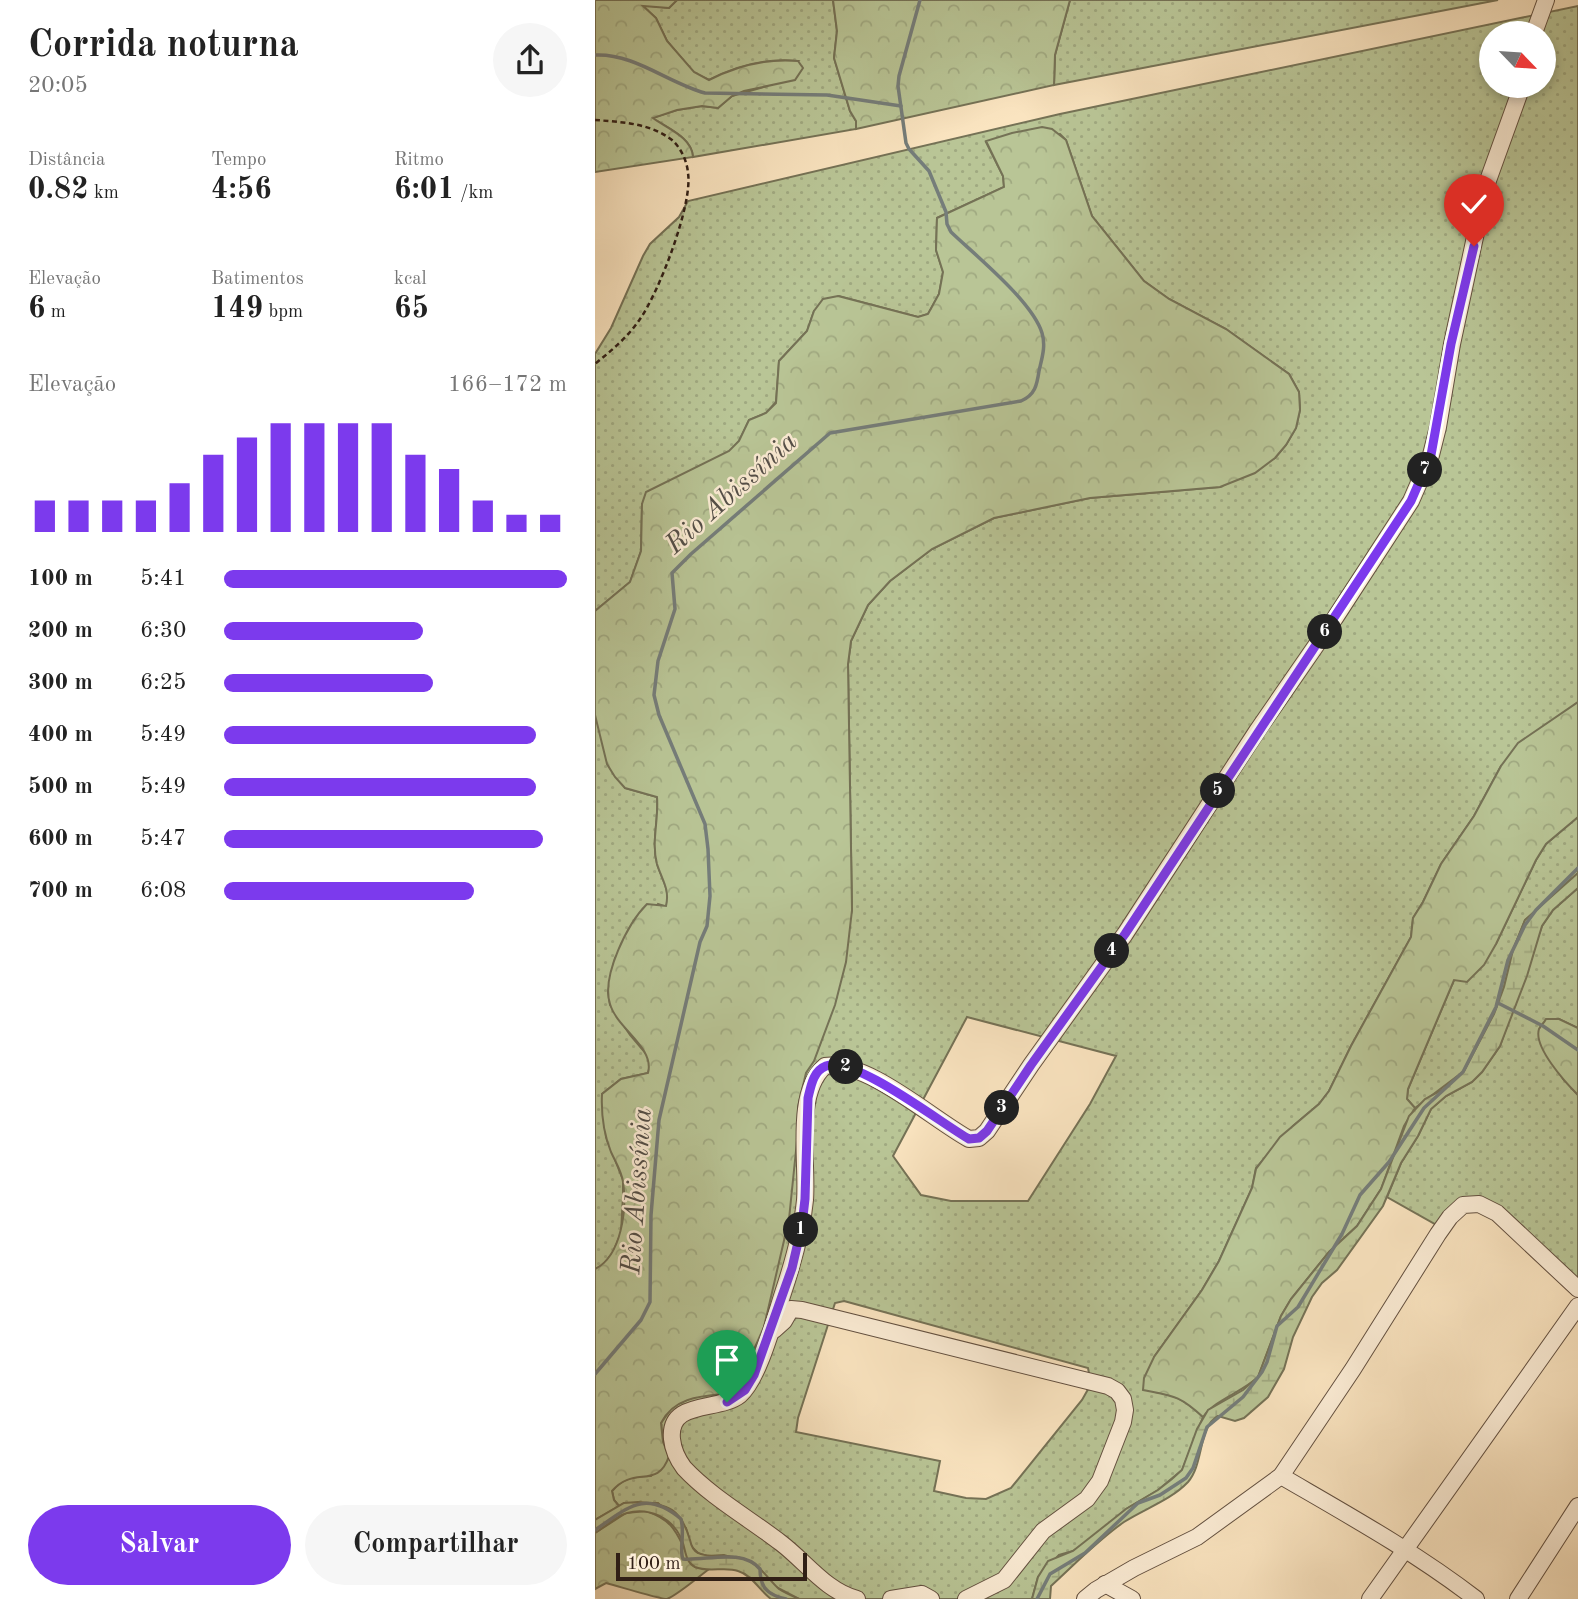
<!DOCTYPE html>
<html lang="pt">
<meta charset="utf-8">
<style>
:root{--surface:#fff;--page:#f6f6f6;--text:#222;--muted:#767676;--accent:#7c3aed}
body{margin:0;font-family:"Old Standard TT",serif;background:var(--page);color:var(--text);height:100vh;display:flex;flex-direction:column;font-size:26px;white-space:nowrap}
*{box-sizing:border-box;margin:0}
p{font-size:23px;color:var(--muted)}
.icon{flex:none;width:38px;height:38px;fill:none;stroke:currentColor;stroke-width:2;stroke-linecap:round;stroke-linejoin:round}
.map{position:relative;flex:1;overflow:hidden}
.drawer{display:flex;flex-direction:column;background:var(--surface);width:595px}
.drawer>*{flex:none}
.needle{width:46px;rotate:115deg}
.tools{position:absolute;left:884px;top:21px;display:grid;gap:14px}
.tools a{display:grid;place-items:center;width:77px;height:77px;border-radius:50%;background:var(--surface);box-shadow:0 4px 10px #0003;font-size:35px}
.scale{position:absolute;left:21px;bottom:18px;width:191px;box-sizing:border-box;padding-left:7px;border:4px solid #311f16;border-top:0;font-size:19px;line-height:24px;white-space:nowrap;color:#311f16;-webkit-text-stroke:5px #fcedd6;paint-order:stroke}
.pin{position:absolute;display:grid;place-items:center;width:60px;height:60px;color:#fff;margin:-72px -30px;border-radius:50% 50% 50% 0;rotate:-45deg;box-shadow:0 0 7px #0007}
.pin .icon{rotate:45deg}
.km{position:absolute;width:35px;height:35px;margin:-18px;border-radius:50%;background:#222;color:#fff;font-size:19px;line-height:35px;text-align:center}
.round{display:grid;place-items:center;flex:none;width:74px;height:74px;border-radius:37px;background:var(--page)}
.summary{display:flex;align-items:center;justify-content:space-between;height:119px;padding:0 28px}
h1{font-size:38px;font-weight:700;line-height:52px}
.metrics{display:grid;grid-template-columns:repeat(3,1fr);gap:10px;height:119px;padding:7px 28px}
.metrics div{display:grid;align-content:center}
.metrics b{font-size:30px;font-weight:700}
.metrics small{font-size:19px;font-weight:400}
.metrics p{font-size:19px}
.chart{height:196px;padding:14px 28px}
.chart p{display:flex;justify-content:space-between}
.chart svg{width:100%;height:126px;margin-top:7px;stroke:var(--accent);stroke-width:6}
.action{display:flex;gap:14px;margin-top:auto;padding:14px 28px}
.action a{flex:1;height:80px;border-radius:42px;background:var(--accent);color:#fff;font-size:28px;font-weight:700;line-height:80px;text-align:center}
.action a+a{background:var(--page);color:var(--text)}
ul{padding:0 28px;list-style:none;font-size:23px}
li{display:grid;grid-template-columns:112px 84px 1fr;align-items:center;height:52px}
li i{height:18px;border-radius:9px;background:var(--accent)}
main{display:flex;flex:1;min-height:0}
.map>svg:first-child{display:block}
.grass{fill:url(#grass-dots);stroke:#757256;stroke-width:2;fill-rule:evenodd}
.forest{fill:url(#forest-crowns);stroke:#757256;stroke-width:2}
.wetland{fill:url(#wetland-marsh);stroke:#757256;stroke-width:2}
.lines{fill:none;stroke-linecap:round;stroke-linejoin:round}
.stream{stroke:#757d7a;stroke-width:3.5}
.street-casing{stroke:#635040;stroke-width:18}
.path{stroke:#311f16;stroke-width:2.5;stroke-dasharray:5 3.5;stroke-linecap:butt}
.street{stroke:#fcedd6;stroke-width:16}
.route-casing{stroke:#fff;stroke-width:14}
.route{stroke:#7c3aed;stroke-width:9}
.labels{text-anchor:middle;dominant-baseline:central;stroke-width:5;stroke-linejoin:round;paint-order:stroke}
.water-label{font-size:28px;font-style:italic;fill:#534e48;stroke:#fcedd6}
</style>
<main>
<section class="drawer">
<div class="summary"><div><h1>Corrida noturna</h1><p>20:05</p></div><a class="round"><svg class="icon" aria-label="share" viewBox="0 0 24 24"><path d="M12 15V3M7 8l5-5 5 5M5 13v7h14v-7"/></svg></a></div>
<div class="metrics">
<div><p>Distância</p><b>0.82<small> km</small></b></div>
<div><p>Tempo</p><b>4:56</b></div>
<div><p>Ritmo</p><b>6:01<small> /km</small></b></div>
</div>
<div class="metrics">
<div><p>Elevação</p><b>6<small> m</small></b></div>
<div><p>Batimentos</p><b>149<small> bpm</small></b></div>
<div><p>kcal</p><b>65</b></div>
</div>
<div class="chart"><p><span>Elevação</span>166–172 m</p>
<svg viewBox="0 0 160 44" preserveAspectRatio="none"><path d="M5 44V33M15 44V33M25 44V33M35 44V33M45 44V27M55 44V17M65 44V11M75 44V6M85 44V6M95 44V6M105 44V6M115 44V17M125 44V22M135 44V33M145 44V38M155 44V38"/></svg>
</div>
<ul>
<li><b>100 m</b>5:41<i style="width:100%"></i></li>
<li><b>200 m</b>6:30<i style="width:58%"></i></li>
<li><b>300 m</b>6:25<i style="width:61%"></i></li>
<li><b>400 m</b>5:49<i style="width:91%"></i></li>
<li><b>500 m</b>5:49<i style="width:91%"></i></li>
<li><b>600 m</b>5:47<i style="width:93%"></i></li>
<li><b>700 m</b>6:08<i style="width:73%"></i></li>
</ul>
<div class="action"><a>Salvar</a><a>Compartilhar</a></div>
</section>
<div class="map">
<svg width="983" height="1599" viewBox="0 0 983 1599">
<defs>
<pattern id="grass-dots" width="8" height="8" patternUnits="userSpaceOnUse" patternTransform="scale(1.75)"><rect width="8" height="8" fill="#b9c596"/><path d="M2 2h.1M6 6h.1" fill="none" stroke="#a0a981" stroke-width="1.8" stroke-linecap="round"/></pattern>
<pattern id="forest-crowns" width="20" height="18" patternUnits="userSpaceOnUse" patternTransform="scale(1.75)"><rect width="20" height="18" fill="#b9c596"/><path d="M2 6a3 3 0 1 1 6 0M12 15a3 3 0 1 1 6 0" fill="none" stroke="#a0a981"/></pattern>
<pattern id="wetland-marsh" width="20" height="14" patternUnits="userSpaceOnUse" patternTransform="scale(1.75)"><rect width="20" height="14" fill="#b9c596"/><path d="M1 5h8M5 5V1M11 12h8M15 12V8" fill="none" stroke="#a0a981"/></pattern>
</defs>
<rect width="100%" height="100%" fill="#fae4c0"/>
<filter id="stains"><feTurbulence type="fractalNoise" baseFrequency=".00286" numOctaves="4"/><feColorMatrix values="0 0 0 0 .2 0 0 0 0 .09 0 0 0 0 .02 0 0 0 .5 -.17"/></filter>
<radialGradient id="worn" r=".72"><stop offset=".6" stop-color="#630" stop-opacity="0"/><stop offset="1" stop-color="#630" stop-opacity=".3"/></radialGradient>
<!-- grass -->
<g class="grass">
<path d="M82,0H238L242,31L239,58L255,111L261,121V129L98,157C97,138 72,127 57,118L82,110L107,106L123,108L137,96L172,86L203,61C171,58 142,65 114,80L99,73L72,41L61,18L47,5L74,8Z"/>
<polygon points="475,0 903,0 459,85 460,55"/>
<path d="M983,6V702L906,766L879,816L846,864L828,902L818,918L816,937L756,1046L734,1091L724,1104L698,1126L661,1168L657,1188L624,1261L607,1290L559,1357L560,1392C581,1394 593,1403 608,1417L587,1470L563,1490L531,1509L498,1537L478,1551L464,1555L443,1577L437,1599H204L181,1587L161,1565L129,1555L112,1556L103,1553L96,1546L91,1528L63,1503H29L24,1506L19,1500L17,1491C28,1478 39,1476 56,1476L74,1456L68,1442L66,1423L78,1406L99,1397L203,1131C203,1113 203,1091 211,1073C215,1062 222,1053 226,1041L257,910L253,664L256,641L273,605L295,581L337,549L399,518L495,498L625,487L680,458L691,445L701,428L705,410L704,392L694,374L631,329L574,299L549,281L497,216L471,140L465,134L391,142L408,176L409,187L342,218L341,250L348,272L344,294L333,314L323,317L244,296L219,311L212,331L184,361L181,402L171,413L154,420L144,441L135,451L47,504L46,551L35,582L0,611V354L16,328L48,256L55,244L84,217L93,201L465,114ZM896,33H948V86H896ZM372,1017L521,1056L495,1104L433,1201H356L326,1195L298,1156ZM249,1301L493,1368L496,1384L487,1400L416,1488L391,1499L371,1498L339,1491L345,1461L201,1432L203,1418L240,1303Z"/>
<path d="M0,715L30,788L62,797C64,819 56,842 62,864C67,880 75,889 72,907L63,904L20,958L13,992L15,1005L35,1035L53,1056L55,1065L53,1073L26,1079L7,1094L11,1137L28,1180V1195L26,1233L18,1252L7,1266L0,1269Z"/>
<polygon points="983,817 983,873 930,920 918,950 909,987 899,1014 869,1071 820,1108 812,1099 813,1089 859,980 901,944 941,860 951,844"/>
<polygon points="983,888 983,1028 964,1019 944,1039 968,1079 983,1095 983,1286 887,1202 847,1228 792,1197 806,1163 823,1136 836,1109 851,1096 877,1082 887,1072 905,1046 947,926 958,910"/>
</g>
<!-- forest -->
<g class="forest">
<path d="M0,0H82L74,8L48,6L61,18L72,41L99,72L114,80C142,66 171,58 203,61L208,68L200,80L149,91L137,96L123,108L107,106L82,110L58,118C71,128 97,137 98,157L0,172Z"/>
<polygon points="238,0 475,0 460,55 459,85 261,129 261,121 255,111 239,58 242,31"/>
<path d="M447,127L457,129L471,140L497,216L549,281L574,299L631,329L694,374L704,392L705,410L701,428L691,445L680,458L660,473L625,487L495,498L399,518L337,549L295,581L273,605L256,641L253,664L257,910L251,962L240,1005L219,1061L211,1073L203,1107V1131L194,1219L169,1327L141,1390L138,1393C110,1396 80,1395 66,1423L68,1442L74,1456C63,1490 39,1465 17,1491L19,1500L24,1506L0,1520V1269C27,1256 32,1208 28,1182C27,1172 20,1161 16,1152C8,1132 6,1115 7,1094L26,1079L53,1073C60,1047 22,1029 15,1004C6,976 33,923 52,904L71,906C75,889 67,880 62,864C56,842 64,819 62,797L30,788L20,777L12,764L0,715V611L35,582L46,551L47,504L51,492L134,451L144,441L154,420L171,413L181,403L184,361L212,331L219,311L228,299L243,296L323,317L333,314L344,294L348,272L341,250L342,218L409,187L408,176L391,141L417,133Z"/>
<path d="M983,702V817L951,844L941,860L901,944L889,965L872,982L859,980L813,1089L812,1099L820,1108L809,1126L786,1189L762,1226L734,1252L696,1299L686,1316L663,1377C646,1393 621,1399 608,1417C584,1395 578,1396 548,1390L549,1378L559,1357L607,1290L624,1261L657,1188L661,1169L685,1137L724,1104L734,1091L756,1046L816,937L818,918L828,902L846,864L879,816L906,766L923,743Z"/>
<path d="M951,1019H964L983,1028V1095C971,1083 938,1047 944,1029C946,1025 949,1023 951,1019Z"/>
<path d="M51,1511C85,1522 82,1541 100,1567L114,1569C105,1576 81,1596 72,1599C64,1599 23,1586 11,1583L0,1589V1533L31,1513Z"/>
</g>
<!-- wetland -->
<g class="wetland">
<path d="M983,873V888L958,910L947,926L932,976L905,1046L887,1072L877,1082L851,1096L836,1109L823,1136L806,1163L788,1206L742,1270L727,1283L717,1297L698,1337L689,1369L673,1397L649,1418L640,1421L623,1416C603,1427 609,1464 593,1482C576,1500 549,1509 529,1522C503,1540 480,1564 456,1586L455,1599H437L443,1577L453,1561L478,1551L531,1509L563,1490L577,1479L587,1470L602,1429L613,1410L648,1390L663,1377L686,1316L696,1299L734,1252L762,1226L786,1189L814,1116L830,1099L847,1090L869,1071L899,1014L909,987L918,950L930,920Z"/>
<path d="M43,1502C74,1504 86,1509 95,1540C96,1545 99,1551 103,1553C112,1559 137,1553 152,1560C166,1566 173,1579 184,1589C190,1593 197,1596 204,1599H176C165,1591 157,1575 143,1571C130,1566 114,1573 100,1567C89,1561 91,1548 86,1538C77,1518 54,1507 32,1513C21,1516 10,1527 0,1533V1520L29,1503Z"/>
</g>
<g class="lines">
<!-- stream -->
<g class="stream">
<path d="M0,55C39,53 73,83 110,93L232,95L306,106"/>
<polyline points="903,1003 948,1026 983,1050"/>
<path d="M0,1374L46,1320L55,1302L56,1215L64,1120L105,942L112,926L115,896L113,849L110,824L64,715L59,695L63,661L80,609L77,573L96,554L235,433L426,401C440,395 442,385 444,371C447,358 451,346 447,333C437,301 381,256 356,232L352,224L351,212L334,171L314,149L311,143L303,86L304,76L325,0"/>
<path d="M0,1530C32,1509 49,1488 86,1519C90,1533 84,1551 88,1559C111,1561 147,1548 165,1569C165,1588 173,1595 191,1599"/>
<polyline points="442,1599 455,1574 490,1553 543,1503 565,1495 591,1478 598,1468 612,1427 648,1397 667,1372 672,1362 682,1326 703,1307 747,1234 765,1195 794,1162 829,1108 868,1072 901,1007 913,960 930,925 941,910 983,868"/>
</g>
<defs>
<g id="street">
<polyline points="939,33 951,0"/>
<polyline points="179,1330 189,1321 196,1309 207,1310 513,1386 522,1391 528,1399 530,1410 528,1422 505,1481 492,1499 448,1531 409,1580 371,1599"/>
<path d="M686,1476C753,1515 820,1552 881,1599"/>
<polyline points="510,1584 537,1599"/>
<path d="M262,1599C231,1591 211,1562 186,1543C155,1519 116,1497 89,1468C83,1460 78,1449 77,1439C73,1399 124,1412 145,1395C164,1379 180,1317 188,1293C198,1263 207,1231 210,1200C213,1162 199,1093 230,1066C272,1060 336,1118 374,1139L384,1138L392,1131L436,1065L530,934L662,731L740,618L816,501L836,455L843,427L857,344L891,186L927,86"/>
<polyline points="296,1599 327,1594 336,1599"/>
<polyline points="490,1599 501,1590 539,1568 602,1537 686,1476 758,1369 843,1234 855,1217 868,1205 884,1204 902,1213 983,1289"/>
<polyline points="775,1599 983,1306"/>
<polyline points="923,1599 983,1506"/>
</g>
</defs>
<!-- street casing -->
<use href="#street" class="street-casing"/>
<!-- path -->
<path class="path" d="M0,120C26,122 55,123 77,140C86,148 92,161 93,173C98,204 64,292 45,319C33,337 17,350 0,364"/>
<!-- street -->
<use href="#street" class="street"/>
</g>
<g class="lines">
<defs>
<path id="route" d="M132,1402L150,1390L159,1375L197,1268L207,1225L210,1199L213,1098C216,1086 218,1071 231,1066C259,1055 347,1124 374,1139L384,1138L392,1131L436,1065L530,934L816,501L836,455L856,344L879,246"/>
</defs>
<!-- route casing -->
<use href="#route" class="route-casing"/>
<!-- route -->
<use href="#route" class="route"/>
</g>
<g class="labels">
<!-- water labels -->
<g class="water-label">
<text transform="translate(137 494) rotate(-42)">Rio Abissínia</text>
<text transform="translate(43 1191) rotate(-86)">Rio Abissínia</text>
</g>
</g>
<rect width="100%" height="100%" filter="url(#stains)"/>
<rect width="100%" height="100%" fill="url(#worn)"/>
</svg>
<div class="tools">
<a><svg class="needle" viewBox="-14 -14 28 28"><path d="M0-13l5 13h-10z" fill="#e53935"/><path d="M0 13l5-13h-10z" fill="#767676"/></svg></a>
</div>
<div class="scale">100 m</div>
<div class="pin" style="left:132px;top:1402px;background:#1e9e55"><svg class="icon" aria-label="arrive" viewBox="0 0 24 24"><path d="M6 21V4h12l-3 4 3 4H6"/></svg></div>
<div class="pin" style="left:879px;top:246px;background:#d93025"><svg class="icon" aria-label="check" viewBox="0 0 24 24"><path d="M5 12l5 5 9-10"/></svg></div>
<b class="km" style="left:206px;top:1230px">1</b>
<b class="km" style="left:251px;top:1067px">2</b>
<b class="km" style="left:407px;top:1108px">3</b>
<b class="km" style="left:517px;top:951px">4</b>
<b class="km" style="left:623px;top:791px">5</b>
<b class="km" style="left:730px;top:632px">6</b>
<b class="km" style="left:830px;top:470px">7</b>
</div>
</main>
